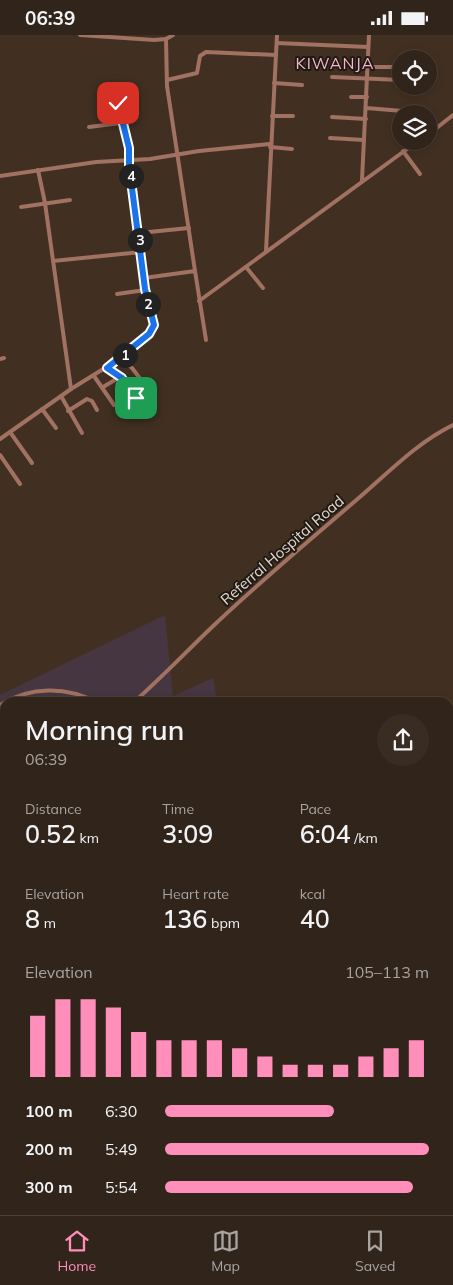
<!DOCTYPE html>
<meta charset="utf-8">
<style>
:root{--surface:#31241a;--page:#392c23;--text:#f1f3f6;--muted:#a8a4a2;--line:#4c4139;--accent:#ff8eba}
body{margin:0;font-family:Mulish,sans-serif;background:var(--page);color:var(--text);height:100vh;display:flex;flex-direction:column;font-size:19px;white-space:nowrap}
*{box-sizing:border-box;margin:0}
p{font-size:16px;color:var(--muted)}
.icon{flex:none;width:28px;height:28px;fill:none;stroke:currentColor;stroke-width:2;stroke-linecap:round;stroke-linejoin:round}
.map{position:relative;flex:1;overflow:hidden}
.sheet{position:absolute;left:0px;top:662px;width:454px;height:518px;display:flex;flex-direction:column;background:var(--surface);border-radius:15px 15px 0 0;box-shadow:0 2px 8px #0003,0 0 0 1px var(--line)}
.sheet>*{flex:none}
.tools{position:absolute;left:392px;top:15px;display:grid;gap:10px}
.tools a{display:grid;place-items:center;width:45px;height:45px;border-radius:50%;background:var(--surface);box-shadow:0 2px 8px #0003,0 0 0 1px var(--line);font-size:25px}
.pin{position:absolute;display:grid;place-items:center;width:42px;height:42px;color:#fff;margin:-21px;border-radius:10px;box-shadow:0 2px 8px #0006}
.km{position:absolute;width:25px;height:25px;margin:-12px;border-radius:50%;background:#222;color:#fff;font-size:14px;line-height:25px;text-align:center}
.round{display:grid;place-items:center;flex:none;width:52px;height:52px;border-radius:26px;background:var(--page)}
.head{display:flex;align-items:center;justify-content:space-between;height:85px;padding:0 25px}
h1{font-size:28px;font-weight:600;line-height:38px}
.metrics{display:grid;grid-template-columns:repeat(3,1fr);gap:8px;height:85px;padding:5px 25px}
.metrics div{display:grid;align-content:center}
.metrics b{font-size:25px;font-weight:600}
.metrics small{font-size:14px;font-weight:400}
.metrics p{font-size:14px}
.chart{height:140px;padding:10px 25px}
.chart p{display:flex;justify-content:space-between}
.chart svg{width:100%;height:90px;margin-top:5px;stroke:var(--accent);stroke-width:6}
ul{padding:0 25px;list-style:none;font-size:16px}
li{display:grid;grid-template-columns:80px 60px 1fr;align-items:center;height:38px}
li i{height:12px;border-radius:6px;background:var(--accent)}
.status{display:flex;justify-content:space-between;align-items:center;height:35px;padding:0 25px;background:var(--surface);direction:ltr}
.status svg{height:14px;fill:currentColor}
.menu{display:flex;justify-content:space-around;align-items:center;height:70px;border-top:1px solid var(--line);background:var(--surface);font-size:14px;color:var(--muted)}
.menu a{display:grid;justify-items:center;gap:2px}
.menu .active{color:var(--accent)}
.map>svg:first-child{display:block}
.built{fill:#4d3724}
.medical{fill:#463641}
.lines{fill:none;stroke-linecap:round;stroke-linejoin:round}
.minor{stroke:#a17162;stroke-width:4}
.rail-casing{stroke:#9a8d82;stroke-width:3}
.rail{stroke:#211a13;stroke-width:1;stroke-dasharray:4;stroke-linecap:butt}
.route-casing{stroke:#fff;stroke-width:10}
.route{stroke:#1a73e8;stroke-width:6}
.labels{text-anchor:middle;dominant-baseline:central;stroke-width:4;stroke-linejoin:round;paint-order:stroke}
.street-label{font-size:15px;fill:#e2d7cf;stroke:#211a13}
.neighbourhood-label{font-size:16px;letter-spacing:1px;fill:#f7b6cd;stroke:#211a13}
</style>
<div class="status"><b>06:39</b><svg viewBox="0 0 49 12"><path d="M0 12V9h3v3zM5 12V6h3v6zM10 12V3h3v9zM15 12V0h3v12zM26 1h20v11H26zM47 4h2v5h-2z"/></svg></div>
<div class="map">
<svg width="453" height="1180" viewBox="0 0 453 1180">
<rect width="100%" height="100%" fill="#413022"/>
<!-- built -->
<polygon class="built" points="453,794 453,917 449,918 449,800"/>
<!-- medical -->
<polygon class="medical" points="165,580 173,661 213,643 217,667 5,668 5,1057 0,1059 0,660"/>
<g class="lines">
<!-- minor -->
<g class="minor">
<polyline points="80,0 154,5 166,4 173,0"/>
<polyline points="166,4 167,51 195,236"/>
<polyline points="277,8 368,12"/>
<polyline points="368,32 401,32"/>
<polyline points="332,42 401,45"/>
<polyline points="167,45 197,38 200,21 206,17 276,20"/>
<polyline points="274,48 302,50"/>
<polyline points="351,62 367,62"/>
<polyline points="366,73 403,76"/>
<polyline points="272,81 293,81"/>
<polyline points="332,82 366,84"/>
<polyline points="89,92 121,88"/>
<polyline points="429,99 453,80"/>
<polyline points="330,103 364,105"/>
<polyline points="270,112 292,114"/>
<polyline points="403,116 420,139"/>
<polyline points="38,135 45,168 71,354"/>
<polyline points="0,141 96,127 150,124 199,116 270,109"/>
<polyline points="362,145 369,0"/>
<polyline points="21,172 70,165"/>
<polyline points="139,198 189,193"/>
<polyline points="266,216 277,0"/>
<polyline points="53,226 141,217 129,130 129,113 121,88 117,58"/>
<polyline points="246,232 263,253"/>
<polyline points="144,243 195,236 206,305"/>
<polyline points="117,259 145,255"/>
<polyline points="199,266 418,106"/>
<polyline points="121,323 132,333 148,354"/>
<polyline points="0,324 4,323"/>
<polyline points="107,333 120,342"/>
<polyline points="94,341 114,370"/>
<polyline points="103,352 120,342 136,363"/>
<polyline points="61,361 82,398"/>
<polyline points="42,374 56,393"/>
<polyline points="68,376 87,364 92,366 97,375"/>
<polyline points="10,397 32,428"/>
<polyline points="0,404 71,354 121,323 153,294 141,217"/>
<polyline points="0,420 20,449"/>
<path d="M133,668C160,644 184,619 210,594C258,548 310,505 361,461C390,436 418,407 453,390"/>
<path d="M0,670C30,651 67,651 98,668"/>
<polyline points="0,930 5,936"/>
<polyline points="21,1175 22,1180"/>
<polyline points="49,1175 50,1180"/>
<polyline points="76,1175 76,1180"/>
<polyline points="104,1175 104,1180"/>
</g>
<defs>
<g id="rail">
<polyline points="449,767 453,762"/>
<polyline points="146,1180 149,1175"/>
</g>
</defs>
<!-- rail casing -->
<use href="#rail" class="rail-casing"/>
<!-- rail -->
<use href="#rail" class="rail"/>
</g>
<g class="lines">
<defs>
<polyline id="route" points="118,68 129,113 129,130 145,254 154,290 149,299 107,333 122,343 136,363"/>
</defs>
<!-- route casing -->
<use href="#route" class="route-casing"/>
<!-- route -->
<use href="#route" class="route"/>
</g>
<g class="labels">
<!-- street labels -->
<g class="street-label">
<text transform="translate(282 515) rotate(-41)">Referral Hospital Road</text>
</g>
<!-- neighbourhood labels -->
<g class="neighbourhood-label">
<text x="335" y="28">KIWANJA</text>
</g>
</g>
</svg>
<div class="tools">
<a><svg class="icon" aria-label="locate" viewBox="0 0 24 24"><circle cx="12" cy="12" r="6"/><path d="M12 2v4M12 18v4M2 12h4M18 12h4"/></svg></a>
<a><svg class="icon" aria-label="layers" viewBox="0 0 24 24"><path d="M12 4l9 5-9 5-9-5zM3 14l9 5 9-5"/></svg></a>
</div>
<div class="pin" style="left:136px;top:363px;background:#1e9e55"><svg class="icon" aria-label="arrive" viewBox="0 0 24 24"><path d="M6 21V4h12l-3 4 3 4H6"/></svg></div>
<div class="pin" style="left:118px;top:68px;background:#d93025"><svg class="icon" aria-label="check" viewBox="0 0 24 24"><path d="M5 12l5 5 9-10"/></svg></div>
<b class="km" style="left:125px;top:320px">1</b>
<b class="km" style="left:148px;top:269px">2</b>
<b class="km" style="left:140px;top:205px">3</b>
<b class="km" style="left:131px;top:141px">4</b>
<section class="sheet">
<div class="head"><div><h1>Morning run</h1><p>06:39</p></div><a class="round"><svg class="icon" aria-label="share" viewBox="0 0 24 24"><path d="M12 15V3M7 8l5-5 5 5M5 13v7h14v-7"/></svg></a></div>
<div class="metrics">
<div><p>Distance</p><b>0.52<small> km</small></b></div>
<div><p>Time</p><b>3:09</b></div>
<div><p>Pace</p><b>6:04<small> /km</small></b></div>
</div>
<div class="metrics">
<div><p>Elevation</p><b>8<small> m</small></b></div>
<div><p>Heart rate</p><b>136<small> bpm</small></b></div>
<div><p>kcal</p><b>40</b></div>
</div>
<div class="chart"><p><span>Elevation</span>105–113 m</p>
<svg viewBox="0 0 160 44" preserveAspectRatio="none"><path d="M5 44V14M15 44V6M25 44V6M35 44V10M45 44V22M55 44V26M65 44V26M75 44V26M85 44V30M95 44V34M105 44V38M115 44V38M125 44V38M135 44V34M145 44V30M155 44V26"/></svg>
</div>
<ul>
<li><b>100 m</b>6:30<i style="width:64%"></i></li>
<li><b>200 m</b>5:49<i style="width:100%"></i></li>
<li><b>300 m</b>5:54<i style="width:94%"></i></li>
</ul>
</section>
</div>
<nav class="menu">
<a class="active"><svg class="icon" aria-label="home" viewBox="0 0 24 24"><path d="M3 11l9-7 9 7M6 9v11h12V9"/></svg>Home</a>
<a><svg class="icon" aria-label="map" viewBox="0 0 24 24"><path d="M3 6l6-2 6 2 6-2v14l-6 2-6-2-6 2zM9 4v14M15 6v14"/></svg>Map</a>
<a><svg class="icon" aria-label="saved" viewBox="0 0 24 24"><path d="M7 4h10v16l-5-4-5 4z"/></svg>Saved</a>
</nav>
